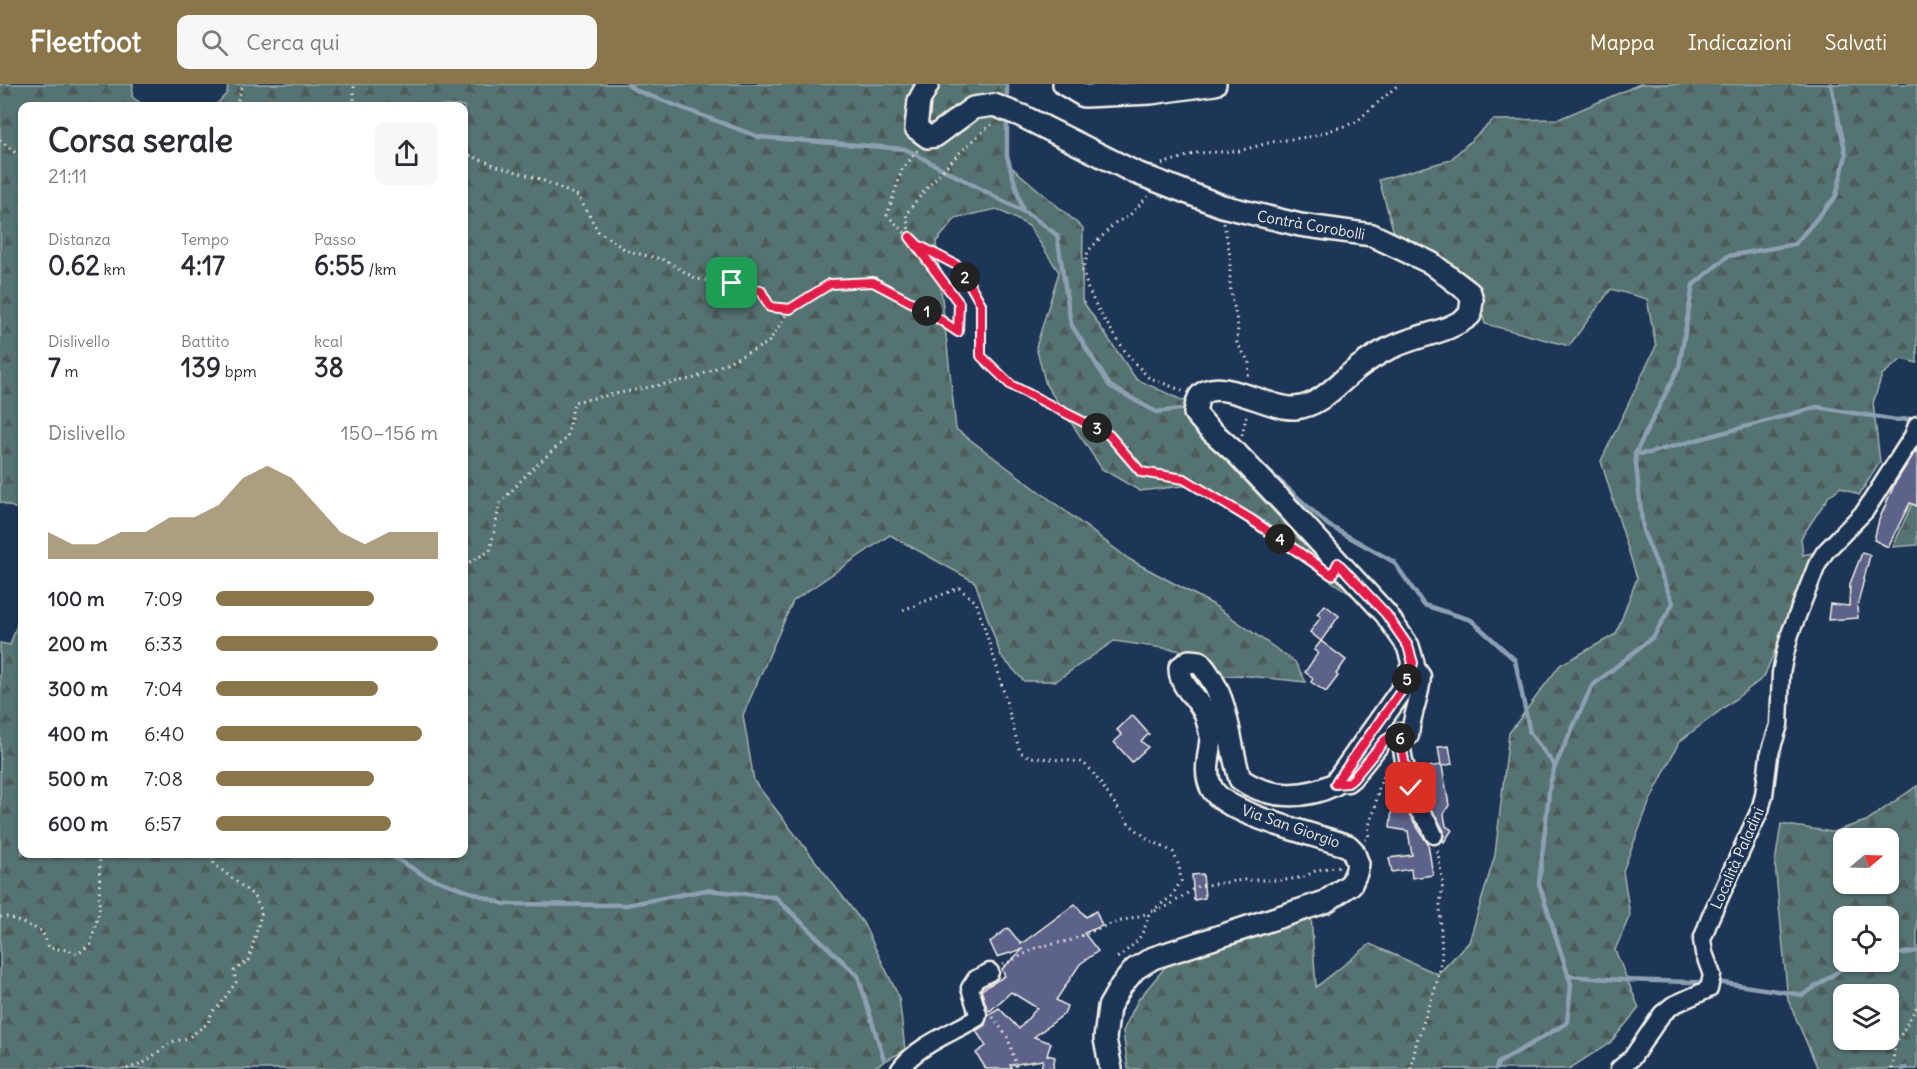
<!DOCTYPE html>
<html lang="it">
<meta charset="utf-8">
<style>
:root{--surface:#fff;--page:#f7f7f7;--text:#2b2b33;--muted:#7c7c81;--accent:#8a764a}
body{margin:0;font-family:Delius,sans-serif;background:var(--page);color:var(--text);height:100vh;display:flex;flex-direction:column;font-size:22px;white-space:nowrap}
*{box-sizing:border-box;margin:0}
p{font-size:20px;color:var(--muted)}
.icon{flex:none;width:33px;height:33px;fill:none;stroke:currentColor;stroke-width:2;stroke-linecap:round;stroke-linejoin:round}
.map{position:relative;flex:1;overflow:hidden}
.details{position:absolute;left:18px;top:18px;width:450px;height:756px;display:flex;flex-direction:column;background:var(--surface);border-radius:12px;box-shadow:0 2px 4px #0004}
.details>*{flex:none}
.needle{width:39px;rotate:71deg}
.fabs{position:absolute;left:1833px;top:744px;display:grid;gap:12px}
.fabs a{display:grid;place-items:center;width:66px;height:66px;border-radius:12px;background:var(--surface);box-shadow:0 2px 4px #0004;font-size:30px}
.pin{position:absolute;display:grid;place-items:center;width:51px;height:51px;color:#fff;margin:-26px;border-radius:12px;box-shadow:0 3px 9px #0006}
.km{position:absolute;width:30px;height:30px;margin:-15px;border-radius:50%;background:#222;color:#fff;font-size:16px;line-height:30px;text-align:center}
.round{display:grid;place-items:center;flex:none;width:63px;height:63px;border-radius:12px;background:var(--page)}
.headline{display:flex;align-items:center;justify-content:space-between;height:102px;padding:0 30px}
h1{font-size:33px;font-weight:800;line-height:45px}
.metrics{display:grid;grid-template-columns:repeat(3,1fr);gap:9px;height:102px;padding:6px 30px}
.metrics div{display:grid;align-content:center}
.metrics b{font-size:26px;font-weight:800}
.metrics small{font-size:16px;font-weight:400}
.metrics p{font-size:16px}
.chart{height:168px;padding:12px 30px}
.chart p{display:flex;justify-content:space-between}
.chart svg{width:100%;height:108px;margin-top:6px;fill:var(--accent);opacity:.7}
ul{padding:0 30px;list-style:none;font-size:20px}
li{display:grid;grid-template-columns:96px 72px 1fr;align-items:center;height:45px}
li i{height:15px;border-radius:8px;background:var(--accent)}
header{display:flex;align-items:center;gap:36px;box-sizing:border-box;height:84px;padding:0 30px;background:var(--accent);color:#fff}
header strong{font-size:28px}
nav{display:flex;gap:33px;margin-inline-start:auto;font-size:21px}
.search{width:420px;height:54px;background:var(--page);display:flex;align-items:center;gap:15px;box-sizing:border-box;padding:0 21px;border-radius:12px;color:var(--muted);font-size:22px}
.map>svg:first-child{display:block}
.forest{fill:url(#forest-firs);stroke:#a4b2ad;stroke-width:1.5;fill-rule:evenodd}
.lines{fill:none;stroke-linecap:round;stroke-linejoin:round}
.stream{stroke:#8da0b2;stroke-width:4.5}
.building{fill:#5b6289;stroke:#f4f1e8;stroke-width:1.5}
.minor-casing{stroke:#f4f1e8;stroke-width:21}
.tertiary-casing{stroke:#f4f1e8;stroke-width:26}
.path{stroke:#f4f1e8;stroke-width:3;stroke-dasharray:1.5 4.5;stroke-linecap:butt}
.minor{stroke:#1d3557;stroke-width:16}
.tertiary{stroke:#1d3557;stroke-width:21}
.route-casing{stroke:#fff;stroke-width:12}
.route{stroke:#e11d48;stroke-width:8}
.labels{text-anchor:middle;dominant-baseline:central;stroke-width:5;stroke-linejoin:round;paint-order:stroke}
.street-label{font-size:15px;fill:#f4f1e8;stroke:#1d3557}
</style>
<header>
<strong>Fleetfoot</strong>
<div class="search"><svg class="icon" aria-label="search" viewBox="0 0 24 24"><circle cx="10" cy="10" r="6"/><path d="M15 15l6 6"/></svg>Cerca qui</div>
<nav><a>Mappa</a><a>Indicazioni</a><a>Salvati</a></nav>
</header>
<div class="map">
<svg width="1917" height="985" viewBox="0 0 1917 985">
<defs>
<pattern id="forest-firs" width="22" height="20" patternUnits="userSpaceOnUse" patternTransform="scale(1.5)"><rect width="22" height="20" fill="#547372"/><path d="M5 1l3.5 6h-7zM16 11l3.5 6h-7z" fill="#4e5b5a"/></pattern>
</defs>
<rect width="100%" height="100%" fill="#1d3557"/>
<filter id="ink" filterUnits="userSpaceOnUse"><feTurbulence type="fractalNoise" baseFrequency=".0167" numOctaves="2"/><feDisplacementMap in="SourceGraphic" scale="12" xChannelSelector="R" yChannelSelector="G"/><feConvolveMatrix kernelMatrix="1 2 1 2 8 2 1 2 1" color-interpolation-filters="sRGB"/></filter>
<g filter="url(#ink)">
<!-- forest -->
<g class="forest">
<polygon points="0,0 133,0 132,13 145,22 22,22 22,427 0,418"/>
<polygon points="228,0 1006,0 1008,80 1083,144 1082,216 1136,295 1188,319 1188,336 1353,512 1191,401 1140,407 1102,385 1046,301 1036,263 1059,188 1029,142 997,125 956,134 936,158 956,345 1129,475 1212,520 1295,578 1306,598 1239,591 1218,593 1184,567 1114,557 1056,597 1024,597 1001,572 975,498 890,451 793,517 743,631 754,697 863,839 899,913 905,966 871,985 0,985 0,559 10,561 22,526 22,770 464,770 464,22 215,22 227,9"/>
<polygon points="1640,0 1917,0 1917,279 1902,275 1882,291 1873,319 1880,378 1859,411 1841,403 1829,412 1801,454 1803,471 1816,468 1764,593 1679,658 1649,719 1623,787 1630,831 1615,866 1639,924 1611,958 1569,985 1128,985 1123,947 1138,916 1166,882 1210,861 1311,832 1316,903 1370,860 1438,890 1469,858 1495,771 1509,649 1560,581 1616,550 1637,494 1601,377 1656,262 1647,215 1611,205 1569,262 1485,240 1476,207 1395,152 1379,96 1450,76 1493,36 1559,35"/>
<polygon points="1917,408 1917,461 1893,463"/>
<path d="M1917,702V985H1818L1788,916L1775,779L1781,740L1832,748L1866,737ZM1844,754H1888V800H1844ZM1888,832V878H1844V832ZM1888,910V956H1844V910Z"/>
</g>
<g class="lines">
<!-- stream -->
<g class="stream">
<polyline points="628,0 635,6 759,53 905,65 1030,131 1057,151 1071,240 1110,302 1156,328 1189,324"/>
<polyline points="1007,18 1007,0"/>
<polyline points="1007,33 1007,72 1023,127"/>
<polyline points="1635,370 1649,369 1817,323 1896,336 1917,334"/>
<polyline points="1260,379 1328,441 1394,478 1424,521 1471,536 1515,576 1530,649 1555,682"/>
<polyline points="389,770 425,792 504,820 626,821 706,806 775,813 858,892 884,976"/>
<polyline points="1888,872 1917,867"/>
<polyline points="1568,892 1622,896 1724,899 1803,911 1849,880 1861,878"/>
<polyline points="1496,985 1498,979 1567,939 1571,900 1539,800 1550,699 1555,682 1592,602 1654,552 1673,519 1643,447 1635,370 1679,283 1693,201 1728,172 1795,160 1836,112 1846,71 1831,0"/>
<polyline points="1902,985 1906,984"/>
</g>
</g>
<!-- building -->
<g class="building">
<polygon points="1917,365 1917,422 1910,419 1888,463 1874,456 1879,436 1895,399"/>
<polygon points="1862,469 1870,471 1857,523 1858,534 1828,536 1830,520 1849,522 1850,500"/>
<polygon points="1325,521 1339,532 1321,557 1346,576 1336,590 1338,592 1326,608 1311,598 1313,594 1305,588 1318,569 1314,566 1321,557 1310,548 1321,533 1317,530"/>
<polygon points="1132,631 1149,650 1141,657 1148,663 1132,678 1114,658 1122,651 1117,646"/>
<polygon points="1449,662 1452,680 1442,682 1449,721 1444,730 1446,742 1452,746 1444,758 1443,757 1444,747 1437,734 1428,721 1417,685 1441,681 1438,663"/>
<polygon points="1393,714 1404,715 1410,732 1428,760 1433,791 1412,794 1411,785 1392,788 1389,774 1412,771 1408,747 1390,744"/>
<polygon points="1203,790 1205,814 1194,816 1192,791"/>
<polygon points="1075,820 1086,833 1096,827 1102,842 1084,849 1098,867 1080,880 1056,916 1067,922 1064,930 1034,953 1051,959 1047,971 1055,973 1053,984 1041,985 1043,976 1010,981 1012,985 986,985 976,969 986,962 976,947 985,941 988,931 999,924 1019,945 1037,924 1011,908 990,927 987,924 981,906 1005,892 1002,885 1023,865 997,873 990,858 1008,844 1021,860"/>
</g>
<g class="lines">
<defs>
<g id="minor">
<path d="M1410,652C1411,631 1421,613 1422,592L1413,579"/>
<polyline points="1335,700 1348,699 1353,695 1385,655 1399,648 1404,677 1418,726 1429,740 1434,751"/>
<path d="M900,985C918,961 952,949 977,934L978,930L970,904L976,895L990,888"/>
<polyline points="1619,985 1632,974 1662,930 1673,921 1709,905 1712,891 1704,869 1702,856 1710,834 1760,726 1764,711 1769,672 1779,641 1781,589 1785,570 1790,550 1817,481 1825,468 1865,427 1913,352 1917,341"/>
</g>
<g id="tertiary">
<path d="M928,0L919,17L916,44L928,53L935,52L973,24L994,21L1022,32L1134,88L1222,122L1300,141L1372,151L1431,179L1470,209L1472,216L1470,231C1448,249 1421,250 1395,262C1384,266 1373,273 1363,280C1342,294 1323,322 1295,324C1269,326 1218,291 1200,312C1197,316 1196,324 1195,329L1207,343L1237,370L1278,413L1386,530L1408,562L1413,579L1406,600L1335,700C1305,715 1268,715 1240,695C1227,654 1230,612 1199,578L1189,577L1180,584C1180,606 1200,613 1206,632C1208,639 1211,648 1211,654C1210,671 1203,688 1212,705C1227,731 1317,751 1348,762L1353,767L1358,780L1356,789L1351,800L1325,818L1153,874L1135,885L1121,902L1109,923L1105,955L1111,985"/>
<polyline points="1064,0 1084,12 1151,9 1215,0"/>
</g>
</defs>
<!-- minor casing -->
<use href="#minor" class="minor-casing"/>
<!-- tertiary casing -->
<use href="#tertiary" class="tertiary-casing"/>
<!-- path -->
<g class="path">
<polyline points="236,22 243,0"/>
<polyline points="354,22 354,0"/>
<polyline points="0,56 22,74"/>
<polyline points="464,69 497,82 537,94 578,112 598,147 627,167 665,176 696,195 732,199 761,207 770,223 790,225"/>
<polyline points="1162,80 1197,69 1239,67 1272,58 1314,52 1356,38 1399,0"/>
<polyline points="1148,112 1129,132 1115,139 1088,167 1083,187 1088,205 1100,229 1127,270 1148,293 1183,307"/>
<polyline points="1224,139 1230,172 1230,203 1238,242 1237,259 1249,278 1248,295"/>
<polyline points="909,153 887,131 902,86 918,66"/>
<polyline points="916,160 960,183 981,220 981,272 1011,301 1109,351 1141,388 1184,395 1253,436 1312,477"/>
<polyline points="1242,351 1247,329"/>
<path d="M464,481L490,467L500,419L530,387L567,354L574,318L695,294L768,259L790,225L830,200L873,198L924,225L958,248L959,219L910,153L906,130C932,96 960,66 993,39"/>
<path d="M903,526L959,504L976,518L996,580L1020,668L1030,673L1082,678L1091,686L1129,740L1148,755L1173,768L1179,782L1181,797L1171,813L1149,829C1143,855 1136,859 1117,874"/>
<path d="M1365,756L1369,753C1367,742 1372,735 1375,724C1378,710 1378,693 1392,685"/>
<polyline points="1155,827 1168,822 1198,802 1244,796 1285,796 1304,793 1317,786 1340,782"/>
<polyline points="0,833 8,833 42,847 49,864 68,866 78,870 90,860 99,829 100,770"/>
<polyline points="1003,881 1038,863 1069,857 1107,841 1149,829"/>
<polyline points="993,933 1008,954 1017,985"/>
<polyline points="127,985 145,978 171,958 188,954 208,939 212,928 220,921 236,898 234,887 249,876 262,827 253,811 214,780 212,770"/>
<polyline points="1411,985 1416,960 1436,902 1442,872 1440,820 1443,800 1437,764"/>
<polyline points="1892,985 1895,961 1917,922"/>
</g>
<!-- minor -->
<use href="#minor" class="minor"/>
<!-- tertiary -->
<use href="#tertiary" class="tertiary"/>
</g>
</g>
<g class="lines" filter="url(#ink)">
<defs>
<polyline id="route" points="732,199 761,207 770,223 790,225 830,200 873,198 924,225 958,248 959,219 910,153 918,161 960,183 981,220 981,272 1011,301 1109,351 1141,388 1184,395 1252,436 1332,491 1338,479 1386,530 1408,562 1413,579 1406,600 1335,700 1348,699 1353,695 1385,656 1399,648 1404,677 1411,704"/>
</defs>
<!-- route casing -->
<use href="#route" class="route-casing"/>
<!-- route -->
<use href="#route" class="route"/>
</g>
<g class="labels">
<!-- street labels -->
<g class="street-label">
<text transform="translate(1311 141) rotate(10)">Contrà Corobolli</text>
<text transform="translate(1291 742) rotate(19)">Via San Giorgio</text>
<text transform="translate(1737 774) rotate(-66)">Località Paladini</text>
</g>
</g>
</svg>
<div class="fabs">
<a><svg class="needle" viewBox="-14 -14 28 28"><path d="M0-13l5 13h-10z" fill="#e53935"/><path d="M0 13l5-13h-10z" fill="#7c7c81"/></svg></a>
<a><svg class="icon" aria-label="locate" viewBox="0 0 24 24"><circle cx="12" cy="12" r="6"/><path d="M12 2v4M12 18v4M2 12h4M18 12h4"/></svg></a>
<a><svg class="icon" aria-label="layers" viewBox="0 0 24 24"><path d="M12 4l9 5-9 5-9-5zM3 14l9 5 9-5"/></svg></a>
</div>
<div class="pin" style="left:732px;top:199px;background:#1e9e55"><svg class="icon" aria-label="arrive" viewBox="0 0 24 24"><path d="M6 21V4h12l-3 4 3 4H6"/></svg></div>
<div class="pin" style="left:1411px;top:704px;background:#d93025"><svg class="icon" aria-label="check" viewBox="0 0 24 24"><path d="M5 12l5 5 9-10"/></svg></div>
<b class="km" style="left:927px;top:227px">1</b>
<b class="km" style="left:965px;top:193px">2</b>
<b class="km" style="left:1097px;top:344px">3</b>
<b class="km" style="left:1280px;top:455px">4</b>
<b class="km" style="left:1407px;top:595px">5</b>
<b class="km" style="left:1400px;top:654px">6</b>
<section class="details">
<div class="headline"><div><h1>Corsa serale</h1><p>21:11</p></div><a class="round"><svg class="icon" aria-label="share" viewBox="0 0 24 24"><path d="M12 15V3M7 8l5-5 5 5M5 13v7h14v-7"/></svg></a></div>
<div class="metrics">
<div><p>Distanza</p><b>0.62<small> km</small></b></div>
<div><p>Tempo</p><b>4:17</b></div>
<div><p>Passo</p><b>6:55<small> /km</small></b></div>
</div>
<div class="metrics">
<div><p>Dislivello</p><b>7<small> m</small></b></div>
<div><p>Battito</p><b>139<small> bpm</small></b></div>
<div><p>kcal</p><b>38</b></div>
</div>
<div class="chart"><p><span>Dislivello</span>150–156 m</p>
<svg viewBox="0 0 160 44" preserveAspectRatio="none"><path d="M0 44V33L10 38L20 38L30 33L40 33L50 27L60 27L70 22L80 11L90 6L100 11L110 22L120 33L130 38L140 33L150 33L160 33V44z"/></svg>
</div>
<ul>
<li><b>100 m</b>7:09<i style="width:71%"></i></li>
<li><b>200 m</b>6:33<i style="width:100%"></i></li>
<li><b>300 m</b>7:04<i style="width:73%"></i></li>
<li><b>400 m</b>6:40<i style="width:93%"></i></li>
<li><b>500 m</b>7:08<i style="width:71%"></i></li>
<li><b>600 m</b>6:57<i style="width:79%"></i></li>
</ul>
</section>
</div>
